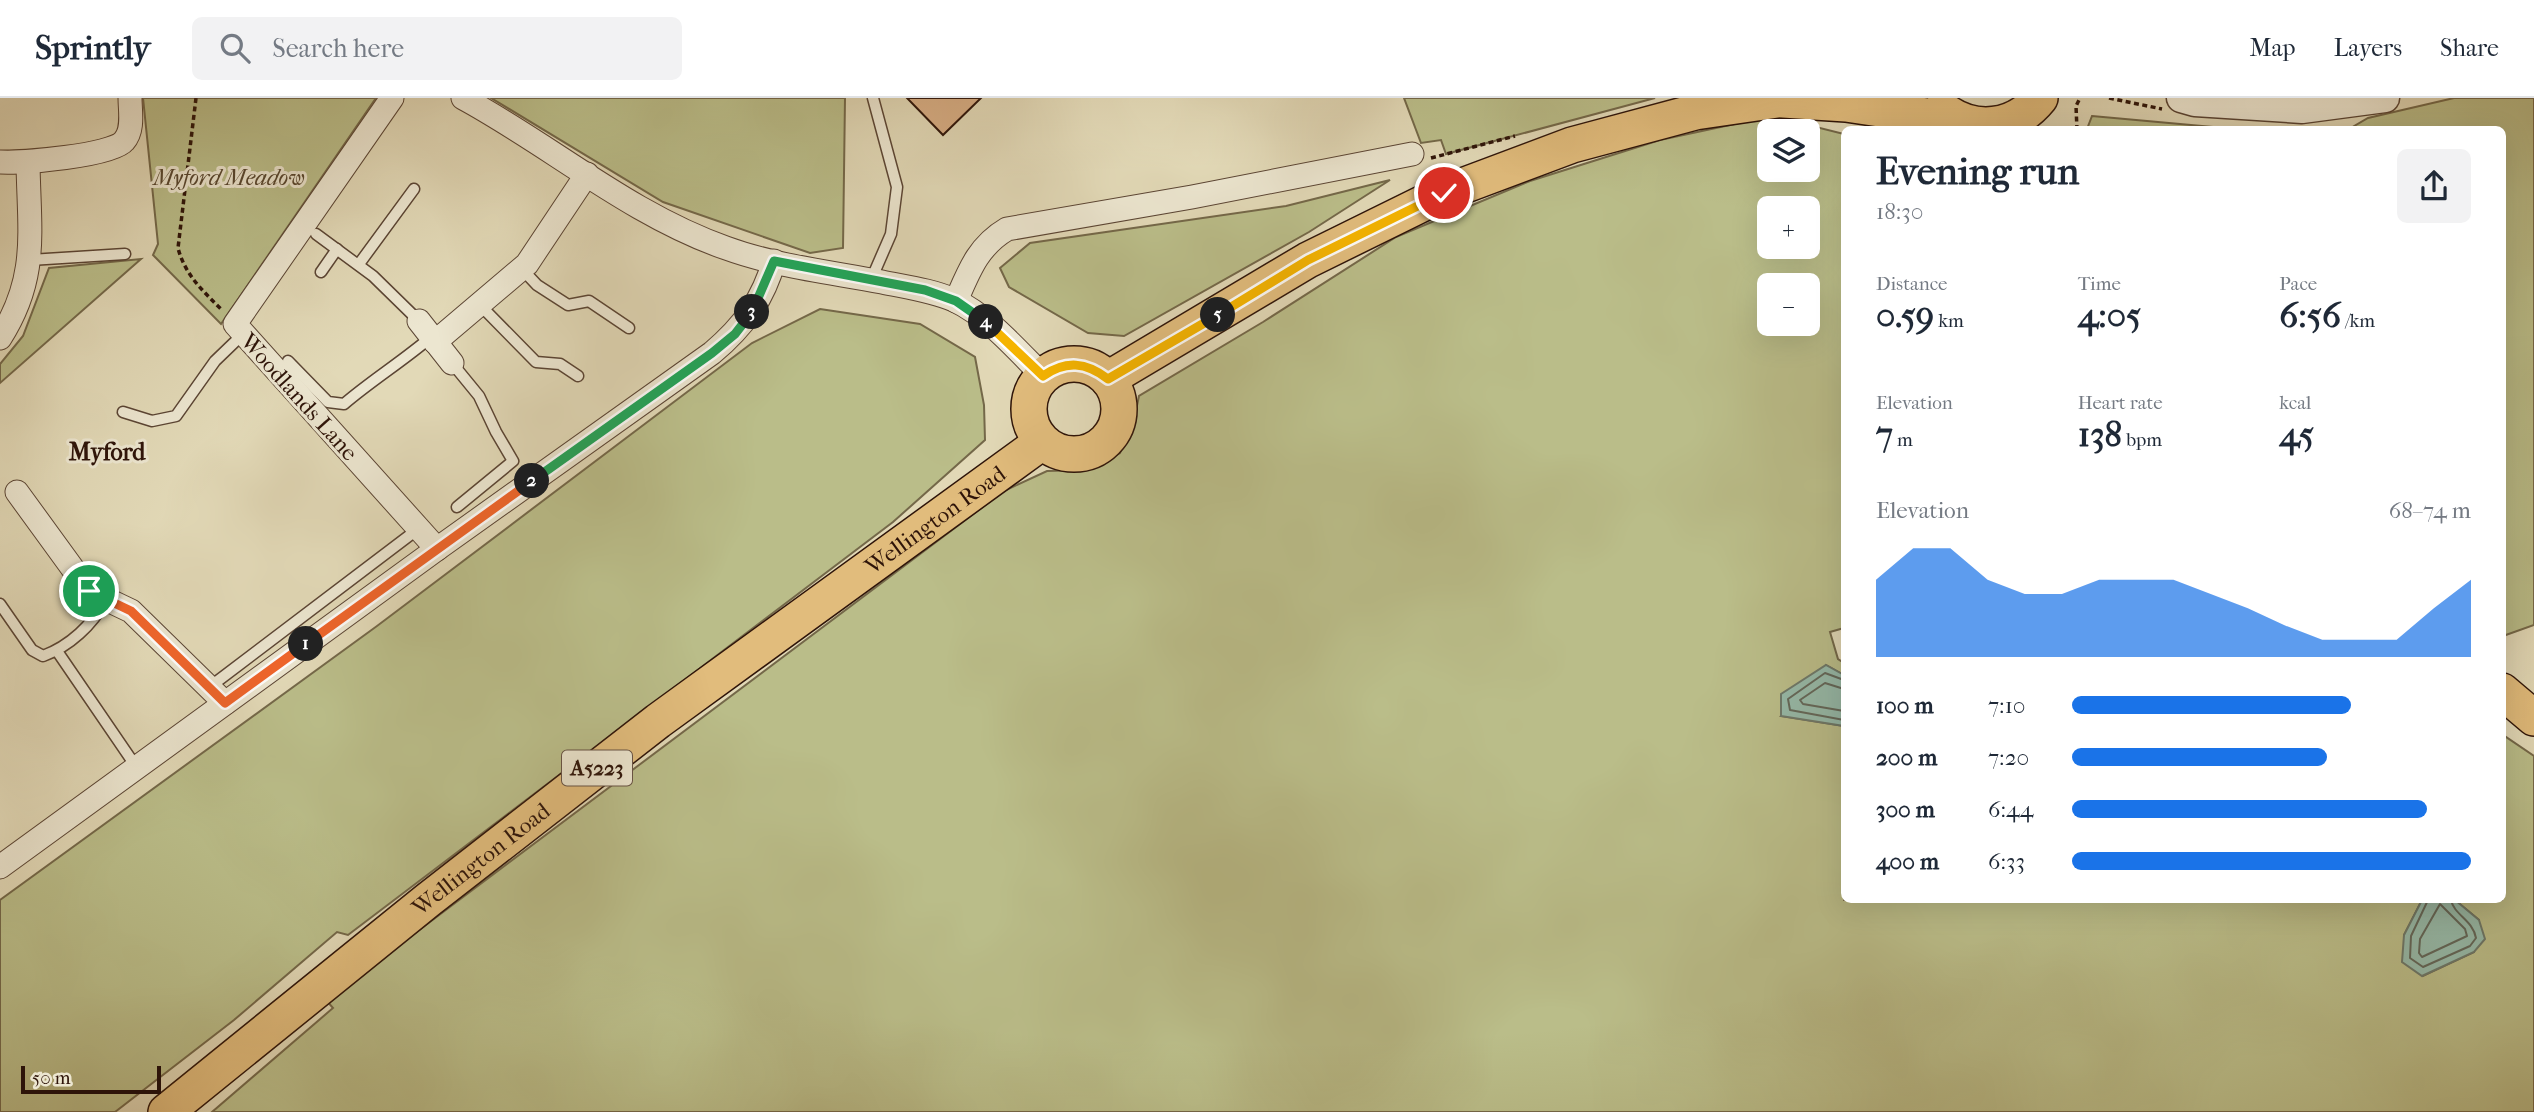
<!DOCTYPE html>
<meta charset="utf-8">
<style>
:root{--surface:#fff;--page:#f2f2f3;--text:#1f2937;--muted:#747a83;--line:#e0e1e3;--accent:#1a73e8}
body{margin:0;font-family:"IM FELL French Canon",serif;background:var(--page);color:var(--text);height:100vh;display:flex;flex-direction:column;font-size:26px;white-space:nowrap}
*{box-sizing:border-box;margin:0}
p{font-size:23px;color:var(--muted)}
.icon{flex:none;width:38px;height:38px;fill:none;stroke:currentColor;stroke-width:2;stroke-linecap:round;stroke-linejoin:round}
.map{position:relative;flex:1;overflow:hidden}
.drawer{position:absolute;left:1841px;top:28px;width:665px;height:777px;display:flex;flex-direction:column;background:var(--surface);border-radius:10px;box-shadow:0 7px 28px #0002}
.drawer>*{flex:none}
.tools{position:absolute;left:1757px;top:21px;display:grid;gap:14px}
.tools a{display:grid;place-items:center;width:63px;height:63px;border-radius:10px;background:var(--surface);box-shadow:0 7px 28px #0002;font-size:35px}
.scale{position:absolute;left:21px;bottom:18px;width:140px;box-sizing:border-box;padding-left:7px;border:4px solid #2e1409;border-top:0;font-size:19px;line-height:24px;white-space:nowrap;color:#2e1409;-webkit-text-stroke:5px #ece6d0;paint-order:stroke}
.pin{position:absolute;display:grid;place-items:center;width:60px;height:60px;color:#fff;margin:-30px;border:4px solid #fff;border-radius:50%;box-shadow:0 2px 7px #0007}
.km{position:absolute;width:35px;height:35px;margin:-18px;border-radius:50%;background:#222;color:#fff;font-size:19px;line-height:35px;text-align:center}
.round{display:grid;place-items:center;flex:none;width:74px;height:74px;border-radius:10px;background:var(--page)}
.headline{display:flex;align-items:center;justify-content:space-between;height:119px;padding:0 35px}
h1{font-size:38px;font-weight:800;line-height:52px}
.stats{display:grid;grid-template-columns:repeat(3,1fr);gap:10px;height:119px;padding:7px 35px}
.stats div{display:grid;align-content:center}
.stats b{font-size:35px;font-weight:800}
.stats small{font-size:19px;font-weight:400}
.stats p{font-size:19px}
.chart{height:196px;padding:14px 35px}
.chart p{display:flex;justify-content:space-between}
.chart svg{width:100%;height:126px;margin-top:7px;fill:var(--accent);opacity:.7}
ul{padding:0 35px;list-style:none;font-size:23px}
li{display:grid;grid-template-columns:112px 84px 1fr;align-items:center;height:52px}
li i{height:18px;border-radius:9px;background:var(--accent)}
header{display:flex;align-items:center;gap:42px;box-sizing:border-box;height:98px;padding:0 35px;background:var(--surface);border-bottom:2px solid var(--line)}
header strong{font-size:33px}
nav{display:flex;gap:38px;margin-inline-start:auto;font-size:24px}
.search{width:490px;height:63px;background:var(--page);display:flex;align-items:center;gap:18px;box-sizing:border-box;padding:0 24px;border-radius:10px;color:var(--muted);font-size:26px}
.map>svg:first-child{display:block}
.green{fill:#babd89;stroke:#746849;stroke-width:2;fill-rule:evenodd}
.water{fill:#95baaa;stroke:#6c786a;stroke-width:2}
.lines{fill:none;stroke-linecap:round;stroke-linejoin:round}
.shore{stroke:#62675a;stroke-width:2}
.building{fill:#d7ad84;stroke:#2e1409;stroke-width:2}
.service-casing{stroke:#5b4534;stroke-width:13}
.minor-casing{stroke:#5b4534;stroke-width:25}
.tertiary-casing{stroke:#5b4534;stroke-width:31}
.primary-casing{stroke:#2e1409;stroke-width:38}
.path{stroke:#2e1409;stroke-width:3.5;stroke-dasharray:5 3.5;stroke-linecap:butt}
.service{stroke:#ece6d0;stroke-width:10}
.minor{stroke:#ece6d0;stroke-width:23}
.tertiary{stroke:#ece6d0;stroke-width:28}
.primary{stroke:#e1bc7c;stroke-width:35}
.split-1-casing{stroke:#fff;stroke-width:14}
.split-2-casing{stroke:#fff;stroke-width:14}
.split-3-casing{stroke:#fff;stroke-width:14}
.split-4-casing{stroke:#fff;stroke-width:14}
.split-5-casing{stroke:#fff;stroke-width:14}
.split-6-casing{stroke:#fff;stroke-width:14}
.split-1{stroke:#f0652b;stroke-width:9}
.split-2{stroke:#f0652b;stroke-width:9}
.split-3{stroke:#22a559;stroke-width:9}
.split-4{stroke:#22a559;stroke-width:9}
.split-5{stroke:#f5b400;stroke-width:9}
.split-6{stroke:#f5b400;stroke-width:9}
.labels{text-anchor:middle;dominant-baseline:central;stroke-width:6;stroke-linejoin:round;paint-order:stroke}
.shield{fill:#ece6d0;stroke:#675345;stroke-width:2}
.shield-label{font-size:21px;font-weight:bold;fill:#2e1409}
.park-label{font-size:23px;font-style:italic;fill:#58472f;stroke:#ece6d0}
.street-label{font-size:23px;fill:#2e1409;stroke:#ece6d0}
.neighbourhood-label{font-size:24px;font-weight:bold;fill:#2e1409;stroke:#ece6d0}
</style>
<header>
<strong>Sprintly</strong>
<div class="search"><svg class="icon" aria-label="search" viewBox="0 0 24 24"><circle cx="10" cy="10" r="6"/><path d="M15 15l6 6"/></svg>Search here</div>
<nav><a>Map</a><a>Layers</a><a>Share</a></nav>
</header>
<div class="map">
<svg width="2534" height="1014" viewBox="0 0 2534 1014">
<rect width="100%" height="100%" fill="#e2d9b7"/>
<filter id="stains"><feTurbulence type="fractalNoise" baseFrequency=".00286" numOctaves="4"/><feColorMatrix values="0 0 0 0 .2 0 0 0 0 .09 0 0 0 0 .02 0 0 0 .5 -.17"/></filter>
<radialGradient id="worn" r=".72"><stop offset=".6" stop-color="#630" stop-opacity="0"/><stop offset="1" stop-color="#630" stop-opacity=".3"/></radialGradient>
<!-- green -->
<g class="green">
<polygon points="143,0 376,0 221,226 153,157 158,146"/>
<polygon points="491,0 845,0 843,150 810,155 663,104"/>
<polygon points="1404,0 1655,0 1446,56 1441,42 1421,45"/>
<polygon points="2454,0 2534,0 2534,527 2503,538 2502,32 2274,31 2349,31 2368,20"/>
<path d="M1772,18L1844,36V530L1830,534L1838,561L1844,565V577L1826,567L1781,618L1844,628V802H2422L2404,837L2423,878L2474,854L2479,822L2455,802H2502L2503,637L2534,658V1014H212L333,910L326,902L1004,393L1047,373L1087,372L1120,355L1134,322L1139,298L1263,224L1396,139L1530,83L1660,42ZM1769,33H1808V72H1769ZM1769,110H1808V149H1769ZM1769,187H1808V226H1769Z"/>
<polygon points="2092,18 2235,31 2087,31"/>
<polygon points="1390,82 1309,134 1124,238 1088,235 1009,189 1000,170 1030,145 1286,108"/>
<polygon points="141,161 0,285 0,266 23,238 49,170"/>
<polygon points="820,211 920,226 975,259 984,307 985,342 893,424 348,837 337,834 234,922 115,1014 0,1014 0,802 377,528 752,245"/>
</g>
<!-- water -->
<g class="water">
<polygon points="1826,567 1844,577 1844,628 1781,618 1781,596"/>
<polygon points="2422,802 2455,802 2479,822 2485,841 2474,854 2422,878 2402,864 2404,837"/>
</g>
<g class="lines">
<!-- shore -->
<g class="shore">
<polyline points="1844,582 1825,575 1788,601 1790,612 1844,622"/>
<polyline points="1844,591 1825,585 1800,602 1803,606 1844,613"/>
<path d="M2428,802L2411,838L2410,860L2423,869L2470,848L2476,840C2473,822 2454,817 2451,802"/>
<polygon points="2440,806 2465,831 2467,838 2422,859 2419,855 2420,841"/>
</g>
</g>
<!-- building -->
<polygon class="building" points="907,0 981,0 943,37"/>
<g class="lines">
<defs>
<g id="service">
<polyline points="316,136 373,178 419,223"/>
<polyline points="30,162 125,156"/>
<polyline points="359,166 414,91"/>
<polyline points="522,171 537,187 568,207 589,203 629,230"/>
<polyline points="321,174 337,151"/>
<polyline points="871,182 891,136 897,89 873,0"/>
<polyline points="481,208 536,264 560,266 578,278"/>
<path d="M288,263L328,304L344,306C372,282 403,263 431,239"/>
<polyline points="452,265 479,298 496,334 513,363 457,409"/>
<polyline points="123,314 152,323 176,318 215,263 242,237"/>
<path d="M0,506L32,552L43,558C70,548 92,527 106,502"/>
<polyline points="57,553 137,670"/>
<polyline points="211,588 418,431"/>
</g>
<g id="minor">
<polyline points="392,0 235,226 437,451"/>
<path d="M463,0C550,47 631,117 726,150C775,168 830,174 882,184C906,189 931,192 954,202C988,218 1017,252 1043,278"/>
<path d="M0,64C21,65 112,58 124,43C134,32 130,13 130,0"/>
<path d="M956,203C969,173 978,148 1007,131L1192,99L1412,56"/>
<polyline points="419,223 452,265"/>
<path d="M0,240C39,179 29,133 28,65"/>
<polyline points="435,244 527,166 587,76"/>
<polyline points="17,394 89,493 131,513 225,605"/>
<path d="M0,769L437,451L712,255C743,229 763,202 774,163"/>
</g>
<polyline id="tertiary" points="2181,0 2195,4 2302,11 2385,0"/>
<g id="primary">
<polyline points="1783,2 1846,6 1960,23"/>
<path d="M1942,11C1974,36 2015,31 2040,0"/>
<circle cx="1074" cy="311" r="45"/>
<polyline points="1108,281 1308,162 1444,95 1572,47 1695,14 1790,0"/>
<polyline points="2502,593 2534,620"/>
<path id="s1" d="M166,1014L428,802L658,623L1042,344"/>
</g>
</defs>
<!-- service casing -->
<use href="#service" class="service-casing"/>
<!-- minor casing -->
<use href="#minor" class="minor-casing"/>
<!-- tertiary casing -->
<use href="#tertiary" class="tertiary-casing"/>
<!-- primary casing -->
<use href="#primary" class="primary-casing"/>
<!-- path -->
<g class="path">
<path d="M196,0L178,150C185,177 203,193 222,212"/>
<polyline points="2109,0 2162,11"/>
<polyline points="2077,32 2076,8 2080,0"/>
<polyline points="1431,60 1515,38"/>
</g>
<!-- service -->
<use href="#service" class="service"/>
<!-- minor -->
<use href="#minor" class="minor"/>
<!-- tertiary -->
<use href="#tertiary" class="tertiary"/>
<!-- primary -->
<use href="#primary" class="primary"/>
</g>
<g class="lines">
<defs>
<polyline id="split-1" points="89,493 131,513 225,605 306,546"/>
<polyline id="split-2" points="306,546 532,383"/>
<polyline id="split-3" points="532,383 712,255 735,236 752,214"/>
<polyline id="split-4" points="752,214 774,163 925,192 956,203 986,224"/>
<path id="split-5" d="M986,224L1043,278C1066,262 1086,264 1108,281L1218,217"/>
<polyline id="split-6" points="1218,217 1308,162 1444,95"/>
</defs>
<!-- split-1 casing -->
<use href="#split-1" class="split-1-casing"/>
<!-- split-2 casing -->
<use href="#split-2" class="split-2-casing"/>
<!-- split-3 casing -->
<use href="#split-3" class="split-3-casing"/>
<!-- split-4 casing -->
<use href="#split-4" class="split-4-casing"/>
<!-- split-5 casing -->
<use href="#split-5" class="split-5-casing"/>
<!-- split-6 casing -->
<use href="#split-6" class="split-6-casing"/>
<!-- split-1 -->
<use href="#split-1" class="split-1"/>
<!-- split-2 -->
<use href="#split-2" class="split-2"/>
<!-- split-3 -->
<use href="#split-3" class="split-3"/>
<!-- split-4 -->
<use href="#split-4" class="split-4"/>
<!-- split-5 -->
<use href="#split-5" class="split-5"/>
<!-- split-6 -->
<use href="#split-6" class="split-6"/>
</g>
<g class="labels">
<!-- shield labels -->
<rect class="shield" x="562" y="652.5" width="70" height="35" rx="5"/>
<g class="shield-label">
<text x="597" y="670">A5223</text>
</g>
<!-- park labels -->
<g class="park-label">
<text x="229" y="79">Myford Meadow</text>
</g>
<!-- street labels -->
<g class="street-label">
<text transform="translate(299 299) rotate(48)">Woodlands Lane</text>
<text stroke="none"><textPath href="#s1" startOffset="971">Wellington Road</textPath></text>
<text stroke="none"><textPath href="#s1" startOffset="404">Wellington Road</textPath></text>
</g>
<!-- neighbourhood labels -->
<g class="neighbourhood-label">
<text x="107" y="354">Myford</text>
</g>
</g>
<rect width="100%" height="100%" filter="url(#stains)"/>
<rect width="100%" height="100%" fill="url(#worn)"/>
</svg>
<div class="tools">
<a><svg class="icon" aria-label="layers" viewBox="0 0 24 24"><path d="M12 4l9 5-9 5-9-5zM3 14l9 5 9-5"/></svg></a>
<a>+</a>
<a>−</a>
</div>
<div class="scale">50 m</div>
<div class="pin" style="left:89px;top:493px;background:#1e9e55"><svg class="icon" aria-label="arrive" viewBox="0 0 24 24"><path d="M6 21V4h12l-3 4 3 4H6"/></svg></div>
<div class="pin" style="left:1444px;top:95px;background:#d93025"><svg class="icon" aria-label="check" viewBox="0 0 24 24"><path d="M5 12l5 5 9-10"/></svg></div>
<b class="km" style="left:306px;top:546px">1</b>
<b class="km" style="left:532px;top:383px">2</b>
<b class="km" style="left:752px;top:214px">3</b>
<b class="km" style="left:986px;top:224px">4</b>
<b class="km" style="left:1218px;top:217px">5</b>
<section class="drawer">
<div class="headline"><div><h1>Evening run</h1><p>18:30</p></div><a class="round"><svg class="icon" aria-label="share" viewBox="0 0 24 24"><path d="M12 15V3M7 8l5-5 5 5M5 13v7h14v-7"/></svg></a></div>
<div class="stats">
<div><p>Distance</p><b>0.59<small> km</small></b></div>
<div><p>Time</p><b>4:05</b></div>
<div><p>Pace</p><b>6:56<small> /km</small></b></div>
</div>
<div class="stats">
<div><p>Elevation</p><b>7<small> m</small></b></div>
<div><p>Heart rate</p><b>138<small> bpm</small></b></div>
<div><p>kcal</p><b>45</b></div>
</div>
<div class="chart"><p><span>Elevation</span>68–74 m</p>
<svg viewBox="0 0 160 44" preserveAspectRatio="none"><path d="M0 44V17L10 6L20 6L30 17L40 22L50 22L60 17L70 17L80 17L90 22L100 27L110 33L120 38L130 38L140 38L150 27L160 17V44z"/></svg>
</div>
<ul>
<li><b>100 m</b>7:10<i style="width:70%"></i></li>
<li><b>200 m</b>7:20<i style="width:64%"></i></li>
<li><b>300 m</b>6:44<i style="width:89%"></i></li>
<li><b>400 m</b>6:33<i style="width:100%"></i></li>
</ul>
</section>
</div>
